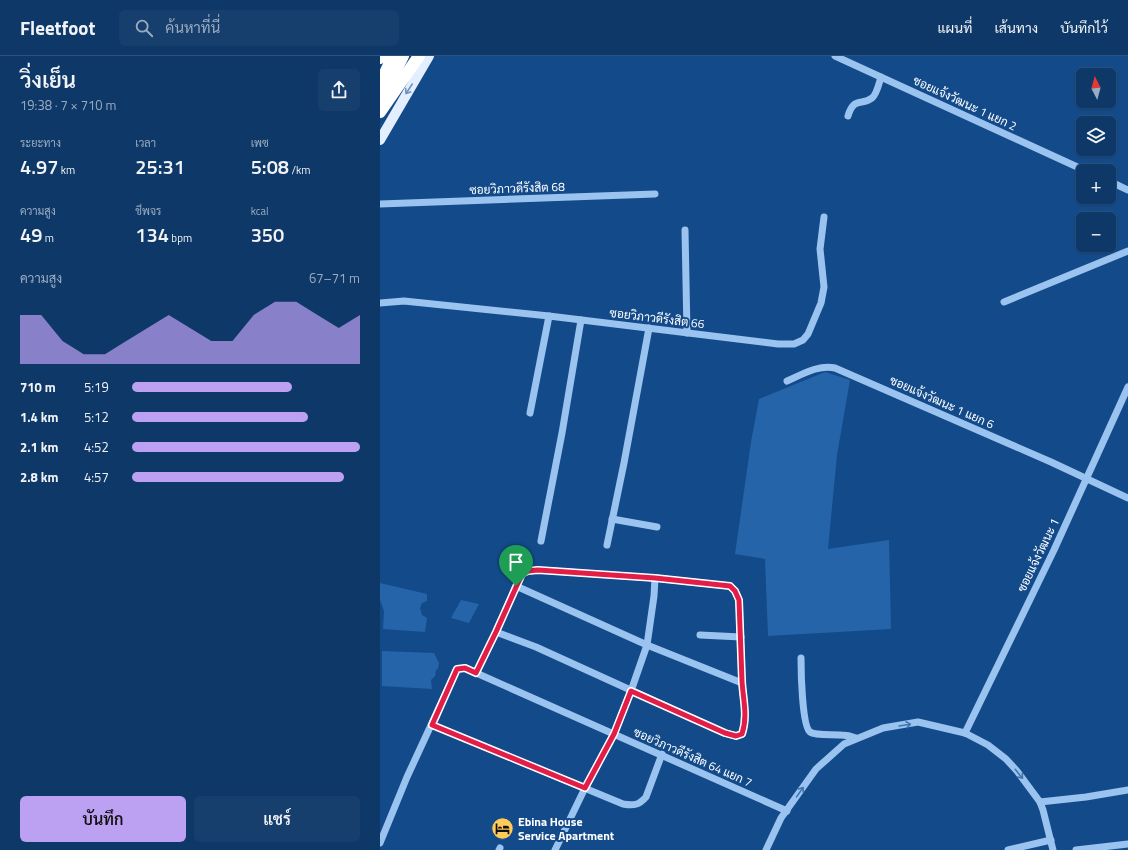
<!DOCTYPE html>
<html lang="th">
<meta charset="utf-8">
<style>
:root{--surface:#0e3868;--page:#173f6e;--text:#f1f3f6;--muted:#9bacc0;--line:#2e527c;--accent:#bca0f2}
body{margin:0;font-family:"Titillium Web",Sarabun,sans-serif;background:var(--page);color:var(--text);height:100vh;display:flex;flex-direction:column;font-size:15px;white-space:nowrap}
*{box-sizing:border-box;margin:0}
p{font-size:13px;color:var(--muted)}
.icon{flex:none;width:22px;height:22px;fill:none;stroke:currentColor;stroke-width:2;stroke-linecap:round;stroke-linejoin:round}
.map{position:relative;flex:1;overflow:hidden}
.sheet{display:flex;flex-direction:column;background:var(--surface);width:380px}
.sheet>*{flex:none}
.needle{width:26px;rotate:354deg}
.controls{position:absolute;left:696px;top:12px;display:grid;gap:8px}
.controls a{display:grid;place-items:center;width:40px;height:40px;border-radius:6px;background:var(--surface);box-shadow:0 1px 3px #0004,0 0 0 1px var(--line);font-size:20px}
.pin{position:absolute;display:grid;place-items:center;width:34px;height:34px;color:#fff;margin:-41px -17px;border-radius:50% 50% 50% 0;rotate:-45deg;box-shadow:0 0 4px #0007}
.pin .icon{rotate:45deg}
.round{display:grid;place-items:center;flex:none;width:42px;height:42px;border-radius:6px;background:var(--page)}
.head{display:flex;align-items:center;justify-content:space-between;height:68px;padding:0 20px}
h1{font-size:22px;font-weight:600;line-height:30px}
.stats{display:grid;grid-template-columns:repeat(3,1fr);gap:6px;height:68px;padding:4px 20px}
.stats div{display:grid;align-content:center}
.stats b{font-size:20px;font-weight:600}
.stats small{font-size:11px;font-weight:400}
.stats p{font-size:11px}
.chart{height:112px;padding:8px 20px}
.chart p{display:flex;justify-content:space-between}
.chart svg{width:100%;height:72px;margin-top:4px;fill:var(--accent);opacity:.7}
.action{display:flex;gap:8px;margin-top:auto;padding:8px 20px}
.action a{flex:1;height:46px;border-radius:6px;background:var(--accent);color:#111;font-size:16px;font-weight:600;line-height:46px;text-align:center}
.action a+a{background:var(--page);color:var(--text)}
ul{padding:0 20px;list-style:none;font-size:13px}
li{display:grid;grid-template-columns:64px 48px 1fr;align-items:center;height:30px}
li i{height:10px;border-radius:5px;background:var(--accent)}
header{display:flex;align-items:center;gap:24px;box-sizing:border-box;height:56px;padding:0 20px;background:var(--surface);border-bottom:1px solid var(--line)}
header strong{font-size:19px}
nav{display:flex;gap:22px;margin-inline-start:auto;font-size:14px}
.search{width:280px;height:36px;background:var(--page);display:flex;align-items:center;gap:10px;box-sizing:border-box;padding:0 14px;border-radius:6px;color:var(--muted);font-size:15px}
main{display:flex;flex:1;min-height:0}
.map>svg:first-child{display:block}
.green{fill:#2564a9}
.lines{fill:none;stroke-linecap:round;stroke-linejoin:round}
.minor{stroke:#9ac3f0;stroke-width:7}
.major{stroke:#e3eeff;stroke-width:10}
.highway{stroke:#fff;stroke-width:12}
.oneway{stroke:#7194bf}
.oneway2{stroke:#4274ae}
.route-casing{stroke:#fff;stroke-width:8}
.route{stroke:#e11d48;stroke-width:5}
.labels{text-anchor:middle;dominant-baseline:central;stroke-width:4;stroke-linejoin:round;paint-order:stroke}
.street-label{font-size:12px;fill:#fff;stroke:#134a8a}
.poi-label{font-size:12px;font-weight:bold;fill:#fff;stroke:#134a8a;text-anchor:start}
</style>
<header>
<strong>Fleetfoot</strong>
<div class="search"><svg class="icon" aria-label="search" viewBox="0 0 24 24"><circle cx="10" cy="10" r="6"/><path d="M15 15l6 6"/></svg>ค้นหาที่นี่</div>
<nav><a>แผนที่</a><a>เส้นทาง</a><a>บันทึกไว้</a></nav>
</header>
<main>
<section class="sheet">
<div class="head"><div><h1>วิ่งเย็น</h1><p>19:38 · 7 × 710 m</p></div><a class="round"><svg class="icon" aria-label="share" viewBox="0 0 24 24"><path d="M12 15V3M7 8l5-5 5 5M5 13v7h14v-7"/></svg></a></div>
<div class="stats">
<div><p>ระยะทาง</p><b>4.97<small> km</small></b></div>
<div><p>เวลา</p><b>25:31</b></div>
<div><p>เพซ</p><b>5:08<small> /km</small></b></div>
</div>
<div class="stats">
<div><p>ความสูง</p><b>49<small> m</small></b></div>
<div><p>ชีพจร</p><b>134<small> bpm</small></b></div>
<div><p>kcal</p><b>350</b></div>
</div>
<div class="chart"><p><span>ความสูง</span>67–71 m</p>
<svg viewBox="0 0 160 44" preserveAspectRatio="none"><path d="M0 44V14L10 14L20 30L30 38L40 38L50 30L60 22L70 14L80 22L90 30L100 30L110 14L120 6L130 6L140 14L150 22L160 14V44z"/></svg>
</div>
<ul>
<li><b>710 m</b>5:19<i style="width:70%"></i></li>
<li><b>1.4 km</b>5:12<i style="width:77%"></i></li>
<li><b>2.1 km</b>4:52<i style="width:100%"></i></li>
<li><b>2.8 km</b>4:57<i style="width:93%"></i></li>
</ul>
<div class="action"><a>บันทึก</a><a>แชร์</a></div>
</section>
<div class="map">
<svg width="748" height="794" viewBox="0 0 748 794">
<rect width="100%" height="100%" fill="#134a8a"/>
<!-- green -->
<g class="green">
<polygon points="445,316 470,324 457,399 448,493 509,484 511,573 388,580 385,503 355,498 371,386 379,343"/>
<polygon points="0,527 47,538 47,545 42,547 40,552 42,559 47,562 45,576 3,573 4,555 0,544"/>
<polygon points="81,544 99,548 89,567 71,562"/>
<polygon points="2,595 54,597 59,607 58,613 56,614 55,620 51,624 52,633 2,630"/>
</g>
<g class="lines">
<!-- minor -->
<g class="minor">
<polyline points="455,0 706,115"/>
<path d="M468,60C474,40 482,50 492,42C497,38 499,27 501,21"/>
<polyline points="729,125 748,134"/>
<polyline points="0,148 275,138"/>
<polyline points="305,174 307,277"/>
<polyline points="624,246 748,195"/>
<polyline points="0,247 24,245 169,260 398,288 414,288 423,284 428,278 441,247 444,231 440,193 444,161"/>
<path d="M407,325C421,319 439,308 455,312L671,406L748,442"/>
<polyline points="150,357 169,260"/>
<polyline points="232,463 277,471"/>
<polyline points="161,485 182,377 201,264"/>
<polyline points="227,489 244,407 269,272"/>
<polyline points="136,530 267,589 362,627"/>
<polyline points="320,579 361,581"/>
<path d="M421,602C421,614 422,670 430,676C436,680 453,678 461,679C466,679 471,680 476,682"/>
<path d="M96,617L116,576L141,518L148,515L158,514L275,522L350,530L355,535L359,544C360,571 361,598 362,625C363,643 368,661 362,678L356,680L345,677L156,591L116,576"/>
<path d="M52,669L243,748C254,750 259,749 266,741L282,698"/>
<polyline points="585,677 674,494 748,331"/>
<polyline points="660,746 706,741 748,734"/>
<polyline points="0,787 27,721 77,613 85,612 407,755"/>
<polyline points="119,794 120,792"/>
<polyline points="175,794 205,732 234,678 251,635 267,589 274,540 275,522"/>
<polyline points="386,794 401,762 436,713 464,688 503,672 538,666 585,677 608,689 626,703 637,715 660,746 663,754 673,794"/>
<polyline points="628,794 671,784"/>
<polyline points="696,794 748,788"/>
</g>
<!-- major -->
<polyline class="major" points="0,84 49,0"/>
<!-- highway -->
<g class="highway">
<polyline points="0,2 1,0"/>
<polyline points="1,26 13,0"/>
<polyline points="1,48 2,41 23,0"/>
<polyline points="0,56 39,0"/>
</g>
</g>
<!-- one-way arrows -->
<defs><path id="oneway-shaft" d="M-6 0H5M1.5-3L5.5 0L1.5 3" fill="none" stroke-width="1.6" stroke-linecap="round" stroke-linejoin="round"/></defs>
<use class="oneway" href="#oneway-shaft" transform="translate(29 33) rotate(123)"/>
<g class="oneway2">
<use href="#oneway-shaft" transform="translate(525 669) rotate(-9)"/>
<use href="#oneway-shaft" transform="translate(639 718) rotate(51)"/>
<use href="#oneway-shaft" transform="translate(420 736) rotate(-55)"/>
</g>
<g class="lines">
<defs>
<path id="route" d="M158,514L275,522L350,530L355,535L359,544C360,571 361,598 362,625C363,643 368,660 362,678L356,680L345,677L251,635L234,678L205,732L52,669L77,613L85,612L96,617L116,576L142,518L148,515Z"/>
</defs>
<!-- route casing -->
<use href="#route" class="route-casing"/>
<!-- route -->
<use href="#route" class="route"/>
</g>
<!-- icons -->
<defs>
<symbol id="hotel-disc" viewBox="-11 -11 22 22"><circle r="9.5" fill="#ffcb59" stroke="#134a8a"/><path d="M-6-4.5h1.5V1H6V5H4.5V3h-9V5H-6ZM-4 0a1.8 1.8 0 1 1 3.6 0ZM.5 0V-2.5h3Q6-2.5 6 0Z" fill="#111"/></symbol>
</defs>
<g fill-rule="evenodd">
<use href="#hotel-disc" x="110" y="760" width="25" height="25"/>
</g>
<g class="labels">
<!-- street labels -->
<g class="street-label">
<text transform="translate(585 47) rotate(25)">ซอยแจ้งวัฒนะ 1 แยก 2</text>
<text transform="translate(137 132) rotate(-2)">ซอยวิภาวดีรังสิต 68</text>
<text transform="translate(277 262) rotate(7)">ซอยวิภาวดีรังสิต 66</text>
<text transform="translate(562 346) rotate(24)">ซอยแจ้งวัฒนะ 1 แยก 6</text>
<text transform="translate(658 499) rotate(-64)">ซอยแจ้งวัฒนะ 1</text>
<text transform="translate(313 701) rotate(24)">ซอยวิภาวดีรังสิต 64 แยก 7</text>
</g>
<!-- poi labels -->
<g class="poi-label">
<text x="138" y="765">Ebina House<tspan x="138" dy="14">Service Apartment</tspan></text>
</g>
</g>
</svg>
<div class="controls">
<a><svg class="needle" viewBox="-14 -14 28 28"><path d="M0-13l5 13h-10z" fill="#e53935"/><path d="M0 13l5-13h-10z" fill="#9bacc0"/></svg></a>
<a><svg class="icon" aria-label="layers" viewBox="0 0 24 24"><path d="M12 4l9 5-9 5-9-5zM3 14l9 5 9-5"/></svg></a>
<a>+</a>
<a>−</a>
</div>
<div class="pin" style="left:136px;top:530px;background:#1e9e55"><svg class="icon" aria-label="arrive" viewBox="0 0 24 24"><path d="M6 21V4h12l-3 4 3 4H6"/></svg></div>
</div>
</main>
